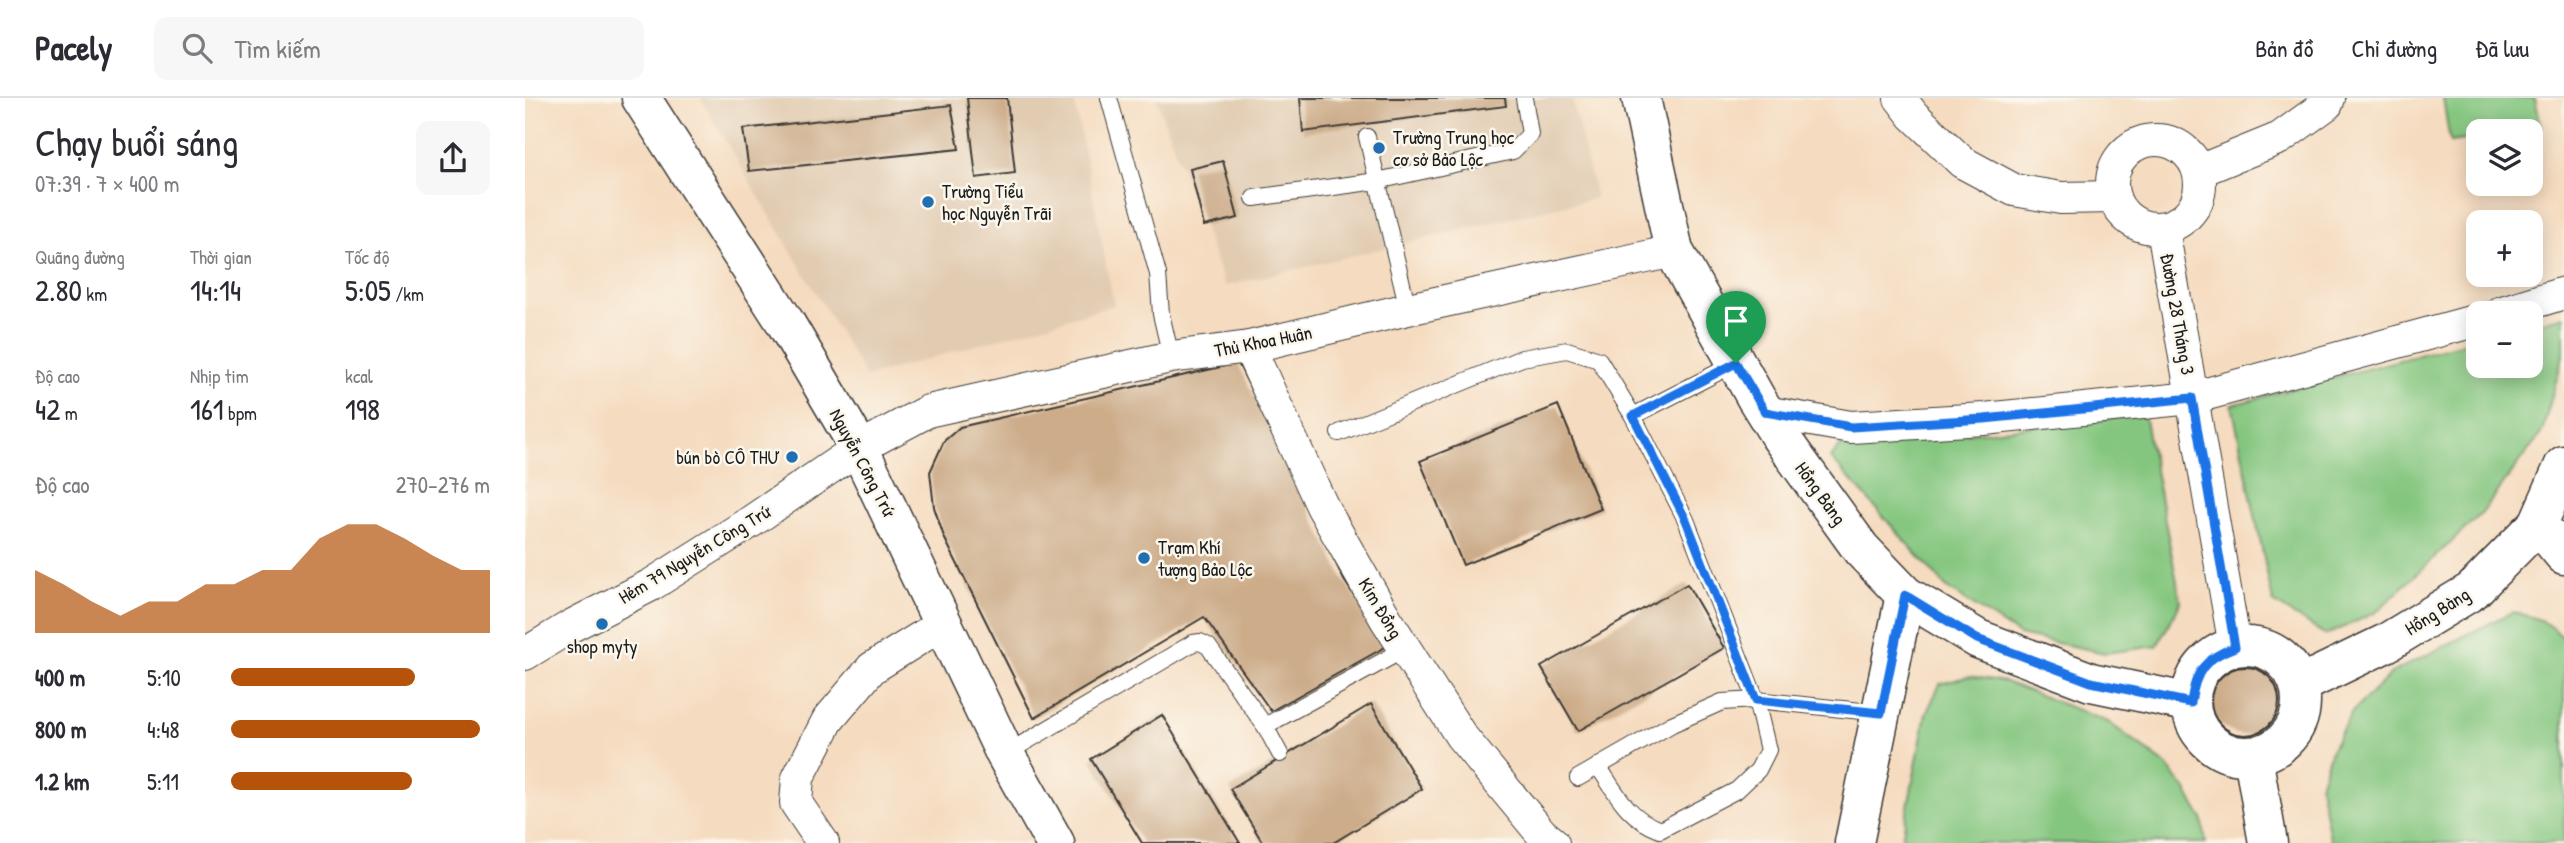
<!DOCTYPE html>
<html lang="vi">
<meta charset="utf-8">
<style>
:root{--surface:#fff;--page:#f7f7f7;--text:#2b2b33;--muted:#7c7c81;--line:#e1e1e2;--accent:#b45309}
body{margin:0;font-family:"Patrick Hand",sans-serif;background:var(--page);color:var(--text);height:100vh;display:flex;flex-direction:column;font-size:26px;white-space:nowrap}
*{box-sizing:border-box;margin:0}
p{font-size:23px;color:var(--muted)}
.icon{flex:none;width:38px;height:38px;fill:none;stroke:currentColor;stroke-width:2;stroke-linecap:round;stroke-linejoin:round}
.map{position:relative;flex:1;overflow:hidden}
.drawer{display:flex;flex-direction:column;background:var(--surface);width:525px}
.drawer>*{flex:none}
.controls{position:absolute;left:1941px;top:21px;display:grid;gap:14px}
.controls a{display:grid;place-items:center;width:77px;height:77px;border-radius:14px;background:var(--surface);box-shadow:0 4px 18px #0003;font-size:35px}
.pin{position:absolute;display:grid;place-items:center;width:60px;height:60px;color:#fff;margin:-72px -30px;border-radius:50% 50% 50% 0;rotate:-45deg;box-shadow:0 0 7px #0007}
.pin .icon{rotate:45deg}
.round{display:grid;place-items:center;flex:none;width:74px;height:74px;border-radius:14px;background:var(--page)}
.overview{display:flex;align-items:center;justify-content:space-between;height:119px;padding:0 35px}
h1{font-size:38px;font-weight:600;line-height:52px}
.metrics{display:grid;grid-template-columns:repeat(3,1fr);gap:10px;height:119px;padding:7px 35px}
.metrics div{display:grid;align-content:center}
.metrics b{font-size:30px;font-weight:600}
.metrics small{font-size:19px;font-weight:400}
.metrics p{font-size:19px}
.chart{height:196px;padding:14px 35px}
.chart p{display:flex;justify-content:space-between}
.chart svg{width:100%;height:126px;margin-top:7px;fill:var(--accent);opacity:.7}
ul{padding:0 35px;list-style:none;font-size:23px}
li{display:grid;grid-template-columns:112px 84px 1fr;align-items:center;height:52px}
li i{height:18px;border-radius:9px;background:var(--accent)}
header{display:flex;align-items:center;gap:42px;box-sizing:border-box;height:98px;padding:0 35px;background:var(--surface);border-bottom:2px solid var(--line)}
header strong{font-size:33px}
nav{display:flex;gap:38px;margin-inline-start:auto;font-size:24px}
.search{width:490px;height:63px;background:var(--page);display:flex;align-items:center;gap:18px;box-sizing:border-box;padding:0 24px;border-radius:14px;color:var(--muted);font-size:26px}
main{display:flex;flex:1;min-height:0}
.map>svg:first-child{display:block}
.built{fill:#e1cbb1}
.green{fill:#84c67f;stroke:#50714e;stroke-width:2}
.building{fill:#ccac89}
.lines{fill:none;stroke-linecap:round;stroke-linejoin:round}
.service-casing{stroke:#3d3934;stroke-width:18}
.minor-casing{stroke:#3d3934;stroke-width:34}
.tertiary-casing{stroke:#3d3934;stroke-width:41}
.service{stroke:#fff;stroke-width:16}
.minor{stroke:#fff;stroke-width:32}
.tertiary{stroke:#fff;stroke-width:38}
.route-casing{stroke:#fff;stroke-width:14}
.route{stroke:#1a73e8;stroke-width:9}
.poi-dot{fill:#1f6fb2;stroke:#fbf7ec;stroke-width:2.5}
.labels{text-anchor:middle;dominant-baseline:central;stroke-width:5;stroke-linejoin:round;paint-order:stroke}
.poi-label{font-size:19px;fill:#1c1c1c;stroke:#fbf7ec;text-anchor:start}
.street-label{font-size:19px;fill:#1c1c1c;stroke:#fbf7ec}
</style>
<header>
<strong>Pacely</strong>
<div class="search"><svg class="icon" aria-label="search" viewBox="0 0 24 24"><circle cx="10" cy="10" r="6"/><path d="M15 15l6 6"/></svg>Tìm kiếm</div>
<nav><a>Bản đồ</a><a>Chỉ đường</a><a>Đã lưu</a></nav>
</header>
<main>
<section class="drawer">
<div class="overview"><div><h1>Chạy buổi sáng</h1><p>07:39 · 7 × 400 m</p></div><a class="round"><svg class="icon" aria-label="share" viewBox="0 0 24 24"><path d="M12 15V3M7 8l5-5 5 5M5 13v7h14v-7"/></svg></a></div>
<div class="metrics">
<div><p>Quãng đường</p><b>2.80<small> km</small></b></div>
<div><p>Thời gian</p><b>14:14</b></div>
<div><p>Tốc độ</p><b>5:05<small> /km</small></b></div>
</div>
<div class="metrics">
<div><p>Độ cao</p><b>42<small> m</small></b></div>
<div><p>Nhịp tim</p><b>161<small> bpm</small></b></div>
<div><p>kcal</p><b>198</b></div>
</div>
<div class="chart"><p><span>Độ cao</span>270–276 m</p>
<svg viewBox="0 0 160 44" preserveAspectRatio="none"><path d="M0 44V22L10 27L20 33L30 38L40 33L50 33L60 27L70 27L80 22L90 22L100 11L110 6L120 6L130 11L140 17L150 22L160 22V44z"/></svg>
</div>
<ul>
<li><b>400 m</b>5:10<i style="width:71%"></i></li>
<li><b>800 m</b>4:48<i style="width:96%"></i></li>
<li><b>1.2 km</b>5:11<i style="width:70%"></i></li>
</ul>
</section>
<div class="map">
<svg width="2039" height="745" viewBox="0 0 2039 745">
<rect width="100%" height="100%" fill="#fbf7ec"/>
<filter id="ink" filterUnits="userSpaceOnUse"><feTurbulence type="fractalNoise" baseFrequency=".0143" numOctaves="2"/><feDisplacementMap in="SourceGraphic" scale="14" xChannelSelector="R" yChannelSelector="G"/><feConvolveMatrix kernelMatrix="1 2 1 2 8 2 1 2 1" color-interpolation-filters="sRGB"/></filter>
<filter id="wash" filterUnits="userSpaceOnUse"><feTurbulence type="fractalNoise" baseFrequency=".00686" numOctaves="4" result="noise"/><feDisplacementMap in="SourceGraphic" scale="28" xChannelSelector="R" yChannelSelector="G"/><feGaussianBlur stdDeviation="1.57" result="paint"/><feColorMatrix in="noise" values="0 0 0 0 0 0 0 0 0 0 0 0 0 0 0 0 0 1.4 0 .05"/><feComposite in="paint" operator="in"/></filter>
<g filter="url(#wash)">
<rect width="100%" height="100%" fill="#f5dbbf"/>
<!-- built -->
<g class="built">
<polygon points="175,0 549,0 589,207 341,279"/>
<polygon points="631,0 1047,0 1071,100 700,188"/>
</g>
<!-- green -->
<g class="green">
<polygon points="1918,0 2010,0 2016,30 1997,33 1953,33 1953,40 1925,44"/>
<polygon points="2039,218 2039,254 2017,334 1957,415 1850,515 1801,537 1748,504 1707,307 1953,241 1953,268 2006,268 2006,227"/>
<polygon points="1619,317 1656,504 1632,548 1580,555 1494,537 1422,490 1306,360 1314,349"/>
<path d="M1987,514C2009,519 2027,523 2039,543V745H1806L1795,687L1806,652L1827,614L1868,574Z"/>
<polygon points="1445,578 1481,584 1583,624 1640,666 1660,691 1677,720 1681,745 1376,745 1401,616 1415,586"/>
</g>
<g id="blocks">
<!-- building -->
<g class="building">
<polygon points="442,0 482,0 490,75 451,80"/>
<polygon points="775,0 980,0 981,8 778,34"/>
<polygon points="426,7 434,51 224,73 218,31"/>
<polygon points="698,63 713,120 679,128 665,71"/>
<polygon points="713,265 819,482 862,548 746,613 679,519 509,620 419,439 409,409 405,374 419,343 435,329"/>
<polygon points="1033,307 1076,411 938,467 895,363"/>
<polygon points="1162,486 1199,550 1053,633 1016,569"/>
<circle cx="1720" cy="603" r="34"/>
<polygon points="846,606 897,691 808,745 738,745 705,691"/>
<polygon points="637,617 715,745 617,745 566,661"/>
</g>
</g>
</g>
<g filter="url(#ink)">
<use href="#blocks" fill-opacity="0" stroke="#3d3934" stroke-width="2"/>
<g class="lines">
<defs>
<g id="service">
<polyline points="584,0 633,176 636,216 646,259"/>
<polyline points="842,39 883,211"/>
<polyline points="729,100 852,83 988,53 1005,36 999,0"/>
<polyline points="1108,318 1211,265"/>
<path d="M814,335L997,260L1042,252L1074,262L1108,318L1161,422L1231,602L1243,652L1233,672L1212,692L1135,732C1103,720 1091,695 1073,668"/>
<polyline points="740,628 880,551"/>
<polyline points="480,656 668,545 675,544 683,548 740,628 755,656"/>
<polyline points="1053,680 1147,626 1197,604 1231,602 1356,615"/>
</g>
<g id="minor">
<polyline points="1375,0 1388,17 1437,64 1489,92 1536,100 1589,99"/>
<circle cx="1631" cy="86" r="44"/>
<polyline points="1674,73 1755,40 1802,6 1804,0"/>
<polyline points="1638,131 1710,549"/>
<polyline points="1974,215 2039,195"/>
<polyline points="724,249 797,408 861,521 936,638 1017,736 1028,745"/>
<polyline points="1240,314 1326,329 1459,321 1667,300 1953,222"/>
<polyline points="0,556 46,528 126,487 224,425 334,350 403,313 646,259 724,249 883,211 1149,153"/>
<polyline points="298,745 271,705 273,680 303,622 347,570 419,525"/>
</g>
<g id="tertiary">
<polyline points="116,0 260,224 334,350 480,656 530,745"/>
<polyline points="1116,0 1149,153 1231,300 1254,337 1336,451 1380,497 1453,541 1566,584 1666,605"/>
<polyline points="2013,426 2039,457"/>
<circle cx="1721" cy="603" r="55"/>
<polyline points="1774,587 1861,545 1947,493 2013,426 2039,367"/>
<polyline points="1728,658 1743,745"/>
<polyline points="1329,745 1380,497"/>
</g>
</defs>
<!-- service casing -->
<use href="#service" class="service-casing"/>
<!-- minor casing -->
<use href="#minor" class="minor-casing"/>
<!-- tertiary casing -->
<use href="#tertiary" class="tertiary-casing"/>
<!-- service -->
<use href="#service" class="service"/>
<!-- minor -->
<use href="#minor" class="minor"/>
<!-- tertiary -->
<use href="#tertiary" class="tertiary"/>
</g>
</g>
<g class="lines" filter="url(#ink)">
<defs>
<path id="route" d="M1211,265L1240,314L1326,329L1459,321L1667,300L1710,549C1680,560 1670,573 1666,605L1566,584L1452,541L1380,497L1356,615L1231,602L1161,422L1108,318Z"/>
</defs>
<!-- route casing -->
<use href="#route" class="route-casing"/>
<!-- route -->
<use href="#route" class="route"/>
</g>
<!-- markers -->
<g class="poi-dot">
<circle cx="854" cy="50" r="7"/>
<circle cx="403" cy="104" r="7"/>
<circle cx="267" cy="359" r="7"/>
<circle cx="619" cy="460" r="7"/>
<circle cx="77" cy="526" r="7"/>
</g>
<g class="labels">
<!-- poi labels -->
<g class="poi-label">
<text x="868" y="39">Trường Trung học<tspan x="868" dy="22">cơ sở Bảo Lộc</tspan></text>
<text x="417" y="93">Trường Tiểu<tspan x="417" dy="22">học Nguyễn Trãi</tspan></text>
<text x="253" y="359" text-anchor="end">bún bò CÔ THƯ</text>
<text x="633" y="449">Trạm Khí<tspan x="633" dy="22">tượng Bảo Lộc</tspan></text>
<text x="77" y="548" text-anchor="middle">shop myty</text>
</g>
<!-- street labels -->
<g class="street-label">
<text transform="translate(1653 216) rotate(80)">Đường 28 Tháng 3</text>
<text transform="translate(738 243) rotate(-11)">Thủ Khoa Huân</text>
<text transform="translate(338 364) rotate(62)">Nguyễn Công Trứ</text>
<text transform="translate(1296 395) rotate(54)">Hồng Bàng</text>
<text transform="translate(169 456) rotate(-31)">Hẻm 79 Nguyễn Công Trứ</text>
<text transform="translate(856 510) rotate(59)">Kim Đồng</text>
<text transform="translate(1912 513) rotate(-32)">Hồng Bàng</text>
</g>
</g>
</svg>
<div class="controls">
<a><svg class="icon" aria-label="layers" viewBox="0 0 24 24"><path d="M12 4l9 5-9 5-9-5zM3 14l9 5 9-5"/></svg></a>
<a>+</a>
<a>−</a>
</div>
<div class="pin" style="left:1211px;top:265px;background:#1e9e55"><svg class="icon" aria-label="arrive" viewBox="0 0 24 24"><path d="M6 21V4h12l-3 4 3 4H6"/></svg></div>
</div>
</main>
